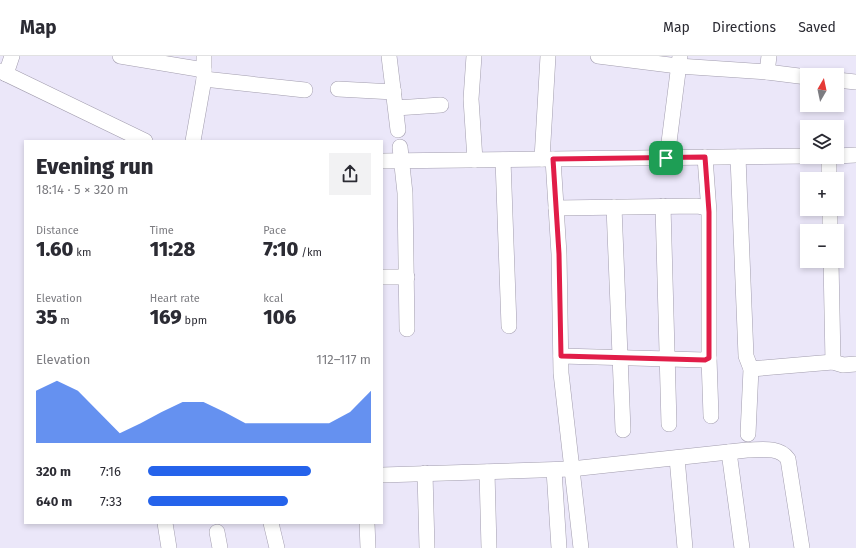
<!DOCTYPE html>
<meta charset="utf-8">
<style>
:root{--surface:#fff;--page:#f2f2f3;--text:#2b2b33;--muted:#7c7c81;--line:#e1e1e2;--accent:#2563eb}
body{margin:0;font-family:"Fira Sans",sans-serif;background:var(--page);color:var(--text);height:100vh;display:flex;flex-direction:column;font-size:15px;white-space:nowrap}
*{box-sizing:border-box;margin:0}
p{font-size:13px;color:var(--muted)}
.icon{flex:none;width:22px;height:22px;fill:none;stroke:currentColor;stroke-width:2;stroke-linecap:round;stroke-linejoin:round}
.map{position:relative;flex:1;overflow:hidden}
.side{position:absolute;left:24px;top:84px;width:359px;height:384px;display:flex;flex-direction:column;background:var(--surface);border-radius:0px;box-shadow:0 2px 6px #0003}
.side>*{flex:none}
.needle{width:26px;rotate:9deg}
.tools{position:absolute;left:800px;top:12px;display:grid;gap:8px}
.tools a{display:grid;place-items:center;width:44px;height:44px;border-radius:0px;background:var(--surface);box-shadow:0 2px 6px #0003;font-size:20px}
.pin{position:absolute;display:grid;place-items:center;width:34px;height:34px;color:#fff;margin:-17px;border-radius:8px;box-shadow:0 2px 6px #0006}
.round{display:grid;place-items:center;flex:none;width:42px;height:42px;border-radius:0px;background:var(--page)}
.head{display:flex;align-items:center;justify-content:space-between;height:68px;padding:0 12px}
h1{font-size:22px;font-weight:800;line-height:30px}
.stats{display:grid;grid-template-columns:repeat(3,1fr);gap:6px;height:68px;padding:4px 12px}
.stats div{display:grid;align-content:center}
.stats b{font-size:20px;font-weight:800}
.stats small{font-size:11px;font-weight:400}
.stats p{font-size:11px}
.chart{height:112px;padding:8px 12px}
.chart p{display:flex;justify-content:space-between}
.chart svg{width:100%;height:72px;margin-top:4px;fill:var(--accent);opacity:.7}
ul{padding:0 12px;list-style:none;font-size:13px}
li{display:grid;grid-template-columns:64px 48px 1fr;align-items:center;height:30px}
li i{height:10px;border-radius:5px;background:var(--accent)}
header{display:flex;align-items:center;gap:24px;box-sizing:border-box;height:56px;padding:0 20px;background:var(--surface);border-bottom:1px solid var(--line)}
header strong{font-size:19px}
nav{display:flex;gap:22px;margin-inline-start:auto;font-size:14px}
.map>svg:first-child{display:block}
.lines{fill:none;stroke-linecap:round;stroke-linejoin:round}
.minor-casing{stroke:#a29dae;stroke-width:16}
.minor{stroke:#fff;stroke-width:15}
.route-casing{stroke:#fff;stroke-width:8}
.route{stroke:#e11d48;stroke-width:5}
</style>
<header>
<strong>Map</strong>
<nav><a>Map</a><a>Directions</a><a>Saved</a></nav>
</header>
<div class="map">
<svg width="856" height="492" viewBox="0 0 856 492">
<rect width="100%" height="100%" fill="#ebe7f9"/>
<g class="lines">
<defs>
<g id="minor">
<polyline points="120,0 204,14"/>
<polyline points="389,0 398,74"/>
<polyline points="474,0 471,43 475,104"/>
<polyline points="598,0 678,10 767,16 807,21"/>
<polyline points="0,15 145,85"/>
<polyline points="767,16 769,0"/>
<polyline points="6,18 12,0"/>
<polyline points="204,23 305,34"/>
<polyline points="837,24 856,26"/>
<polyline points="338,33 394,36"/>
<polyline points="396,52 441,49"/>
<polyline points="193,85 204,23 204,0"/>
<polyline points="400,91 405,137 407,273"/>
<polyline points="837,100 856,99"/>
<polyline points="738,101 746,300 751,313 748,378"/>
<polyline points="829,101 829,123"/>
<polyline points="667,102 680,0"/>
<polyline points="542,103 548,0"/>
<polyline points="553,103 559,198 561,317 581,492"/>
<polyline points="503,104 509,270"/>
<polyline points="382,105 807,100"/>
<polyline points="663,150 669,368"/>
<polyline points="614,151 623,374"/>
<polyline points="556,152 697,150 707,152"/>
<polyline points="830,153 830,175"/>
<polyline points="831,205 833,306"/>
<polyline points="382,221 407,221"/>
<polyline points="561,300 705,304 709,302 709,156 705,101"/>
<polyline points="709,302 711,360"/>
<polyline points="751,313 833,306 843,309 856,308"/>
<polyline points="729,396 742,492"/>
<polyline points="677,402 685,492"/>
<polyline points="554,414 559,492"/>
<polyline points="487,416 489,492"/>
<polyline points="425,417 427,492"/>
<path d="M382,419L571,413L747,394C760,394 779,390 788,403L802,492"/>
<polyline points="165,467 169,492"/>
<polyline points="271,467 277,492"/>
<polyline points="367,467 368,492"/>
<polyline points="217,476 220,492"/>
</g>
</defs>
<!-- minor casing -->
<use href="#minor" class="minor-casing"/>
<!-- minor -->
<use href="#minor" class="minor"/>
</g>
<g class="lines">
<defs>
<polygon id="route" points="705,101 709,156 709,302 705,304 561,300 559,198 553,103"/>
</defs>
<!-- route casing -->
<use href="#route" class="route-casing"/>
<!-- route -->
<use href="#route" class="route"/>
</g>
</svg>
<div class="tools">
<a><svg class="needle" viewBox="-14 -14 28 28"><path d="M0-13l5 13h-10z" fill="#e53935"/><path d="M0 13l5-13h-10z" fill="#7c7c81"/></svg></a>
<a><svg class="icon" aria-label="layers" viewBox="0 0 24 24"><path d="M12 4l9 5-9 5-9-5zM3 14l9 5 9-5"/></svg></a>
<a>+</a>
<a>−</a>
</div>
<div class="pin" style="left:666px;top:102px;background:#1e9e55"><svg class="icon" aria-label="arrive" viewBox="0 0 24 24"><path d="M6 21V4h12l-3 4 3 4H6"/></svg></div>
<section class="side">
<div class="head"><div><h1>Evening run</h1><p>18:14 · 5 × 320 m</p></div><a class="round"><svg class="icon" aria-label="share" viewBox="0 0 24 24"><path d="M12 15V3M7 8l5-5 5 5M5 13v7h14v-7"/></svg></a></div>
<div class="stats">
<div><p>Distance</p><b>1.60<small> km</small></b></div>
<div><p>Time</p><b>11:28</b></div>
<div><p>Pace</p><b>7:10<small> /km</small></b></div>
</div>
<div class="stats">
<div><p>Elevation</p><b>35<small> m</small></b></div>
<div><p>Heart rate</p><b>169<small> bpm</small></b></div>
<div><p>kcal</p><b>106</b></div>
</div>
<div class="chart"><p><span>Elevation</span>112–117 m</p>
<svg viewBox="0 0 160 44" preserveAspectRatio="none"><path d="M0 44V12L10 6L20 12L30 25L40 38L50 32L60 25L70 19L80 19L90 25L100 32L110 32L120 32L130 32L140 32L150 25L160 12V44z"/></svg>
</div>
<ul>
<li><b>320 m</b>7:16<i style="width:73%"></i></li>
<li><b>640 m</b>7:33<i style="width:63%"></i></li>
</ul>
</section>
</div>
